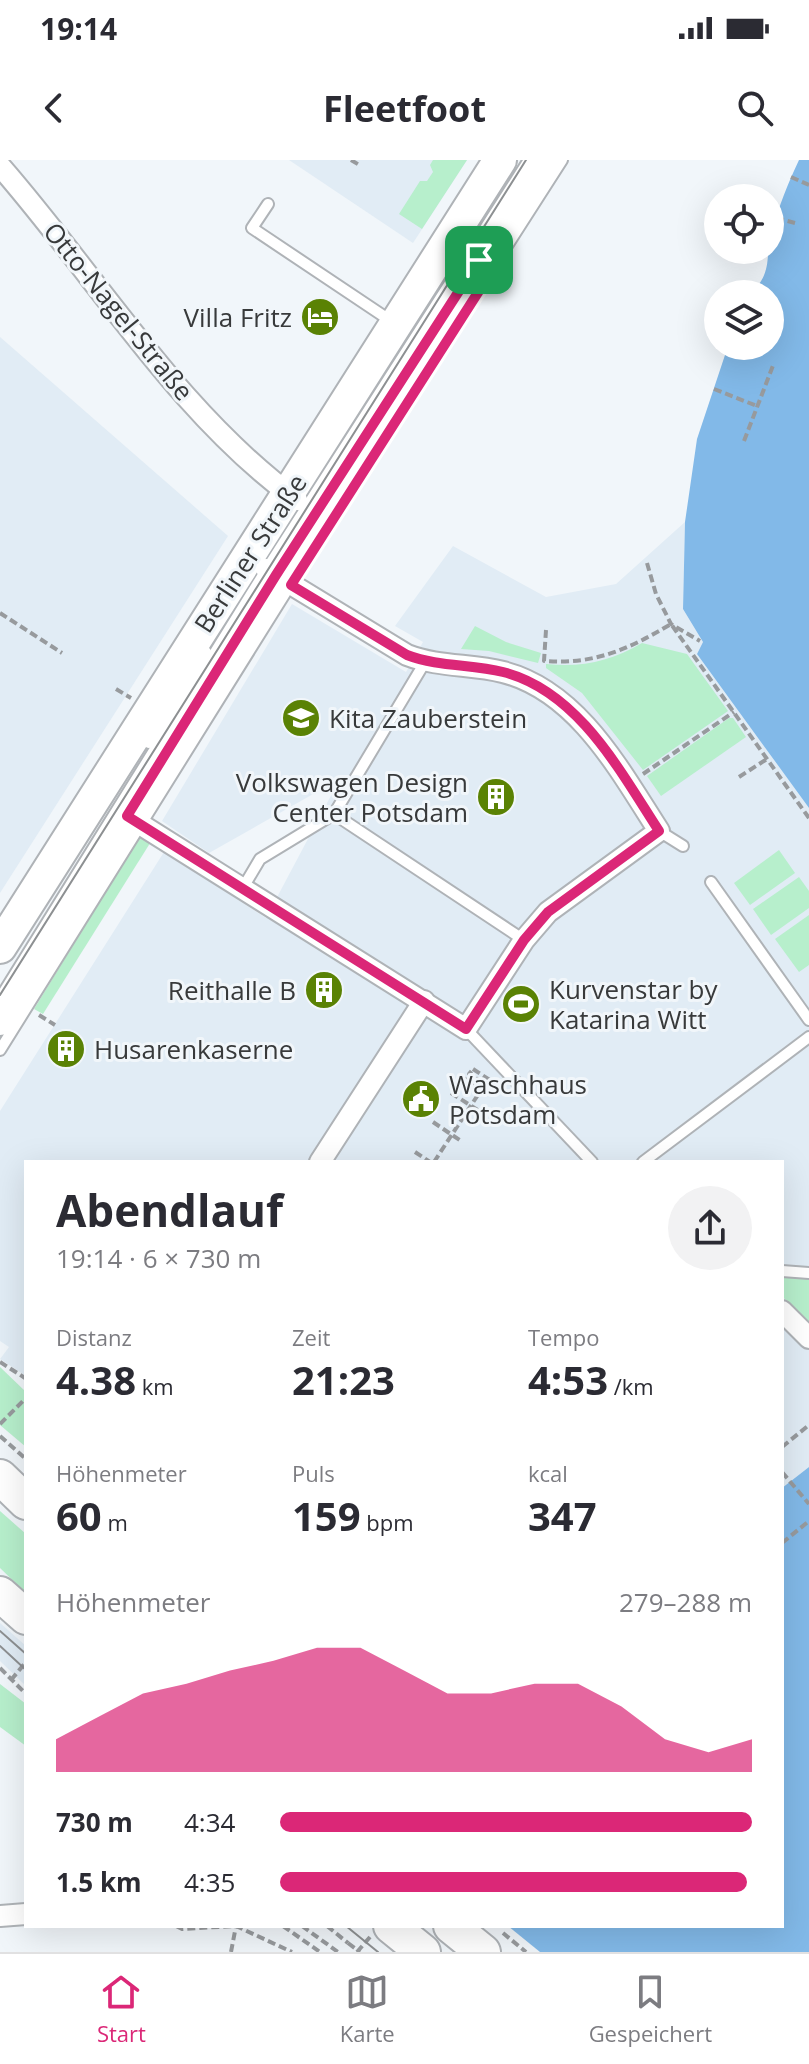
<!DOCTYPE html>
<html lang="de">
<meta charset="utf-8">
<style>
:root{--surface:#fff;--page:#f2f2f3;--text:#2b2b33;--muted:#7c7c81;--line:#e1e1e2;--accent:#db2777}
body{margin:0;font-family:"Open Sans",sans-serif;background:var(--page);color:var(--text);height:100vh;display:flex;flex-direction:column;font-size:30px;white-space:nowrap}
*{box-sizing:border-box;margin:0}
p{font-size:26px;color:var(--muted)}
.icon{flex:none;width:44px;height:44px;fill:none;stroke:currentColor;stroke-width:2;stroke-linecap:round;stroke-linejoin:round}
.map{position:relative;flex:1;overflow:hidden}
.sheet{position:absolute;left:24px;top:1000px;width:760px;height:768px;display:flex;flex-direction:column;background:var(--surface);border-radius:0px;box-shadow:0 8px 32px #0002}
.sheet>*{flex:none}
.buttons{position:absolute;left:704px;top:24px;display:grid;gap:16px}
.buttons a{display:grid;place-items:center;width:80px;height:80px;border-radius:50%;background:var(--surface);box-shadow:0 8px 32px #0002;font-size:40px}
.pin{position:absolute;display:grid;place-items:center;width:68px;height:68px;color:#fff;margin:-34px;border-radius:16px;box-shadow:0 4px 12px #0006}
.round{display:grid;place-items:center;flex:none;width:84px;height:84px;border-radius:42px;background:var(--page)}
.headline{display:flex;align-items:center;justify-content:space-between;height:136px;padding:0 32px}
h1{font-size:44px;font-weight:700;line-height:60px}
.stats{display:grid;grid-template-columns:repeat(3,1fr);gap:12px;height:136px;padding:8px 32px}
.stats div{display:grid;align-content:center}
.stats b{font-size:40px;font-weight:700}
.stats small{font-size:22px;font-weight:400}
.stats p{font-size:22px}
.chart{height:224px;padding:16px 32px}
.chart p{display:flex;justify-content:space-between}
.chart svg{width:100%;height:144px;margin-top:8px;fill:var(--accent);opacity:.7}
ul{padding:0 32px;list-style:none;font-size:26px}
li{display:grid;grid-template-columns:128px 96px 1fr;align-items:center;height:60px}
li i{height:20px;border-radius:10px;background:var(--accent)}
.status{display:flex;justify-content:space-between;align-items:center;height:56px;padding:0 40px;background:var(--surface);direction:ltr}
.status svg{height:22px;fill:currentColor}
header{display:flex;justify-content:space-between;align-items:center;height:104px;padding:0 32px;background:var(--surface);font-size:36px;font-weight:700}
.dock{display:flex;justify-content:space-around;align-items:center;height:112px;border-top:2px solid var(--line);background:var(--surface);font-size:22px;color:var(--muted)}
.dock a{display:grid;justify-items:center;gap:4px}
.dock .current{color:var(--accent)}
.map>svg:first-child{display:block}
.built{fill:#e1ecf5}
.green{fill:#b7efcc}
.water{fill:#82b9e8}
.pier{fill:#f1f6fa}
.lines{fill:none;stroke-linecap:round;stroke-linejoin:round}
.service-casing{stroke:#afb3b7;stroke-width:14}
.minor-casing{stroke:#afb3b7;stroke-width:24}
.primary-casing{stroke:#afb3b7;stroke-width:36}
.trunk-casing{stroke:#afb3b7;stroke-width:38}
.path{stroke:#979a9d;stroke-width:4;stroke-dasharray:8 4;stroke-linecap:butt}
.service{stroke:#fff;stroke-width:10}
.minor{stroke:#fff;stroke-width:20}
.primary{stroke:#fff;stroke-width:32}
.trunk{stroke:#fff;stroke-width:34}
.tram{stroke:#8d9092;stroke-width:2}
.path-bridge{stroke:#979a9d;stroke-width:4;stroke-dasharray:8 4;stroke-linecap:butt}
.route-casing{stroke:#fff;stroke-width:16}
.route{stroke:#db2777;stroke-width:10}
.labels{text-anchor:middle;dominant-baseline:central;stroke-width:6;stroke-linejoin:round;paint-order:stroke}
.street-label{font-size:26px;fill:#383a3b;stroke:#f1f6fa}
.poi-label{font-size:26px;fill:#383a3b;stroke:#f1f6fa;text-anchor:start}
</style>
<div class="status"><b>19:14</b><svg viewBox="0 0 49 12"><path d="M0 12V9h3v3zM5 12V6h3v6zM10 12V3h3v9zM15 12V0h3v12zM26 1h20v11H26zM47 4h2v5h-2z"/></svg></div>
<header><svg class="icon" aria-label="back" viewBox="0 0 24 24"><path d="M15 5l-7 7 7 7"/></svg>Fleetfoot<svg class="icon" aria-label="search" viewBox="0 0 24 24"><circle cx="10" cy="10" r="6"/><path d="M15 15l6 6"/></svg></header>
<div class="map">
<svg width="809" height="1792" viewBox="0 0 809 1792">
<rect width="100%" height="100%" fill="#f1f6fa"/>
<!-- built -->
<g class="built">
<polygon points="289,0 467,0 413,83"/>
<polygon points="0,177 228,376 0,733"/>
<polygon points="685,362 683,449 703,482 697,494 809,648 809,1307 782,1328 782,1002 26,1002 26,1216 0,1199 9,1187 0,1181 0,951 164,692 266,758 336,626 324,618 315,633 209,693 162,661 292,444 406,512 423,482 395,466 453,386 546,437 616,424"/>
<polygon points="0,1463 26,1486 26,1526 0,1501"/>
</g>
<!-- green -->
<g class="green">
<polygon points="433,0 467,0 422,69 399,54 420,21 427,21 433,12 430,5"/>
<polygon points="475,466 506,482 541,493 538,503 489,491 461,489"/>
<path d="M642,483L687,494L728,551L643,610L582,533L546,508V504C582,508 611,501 642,483Z"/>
<polygon points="729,558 733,558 746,577 661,636 647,616"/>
<polygon points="141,674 152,680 43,854 34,849"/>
<polygon points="779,690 795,713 750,745 734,723"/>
<polygon points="799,717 809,731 809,748 771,775 753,749"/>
<polygon points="809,755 809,805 799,812 775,779"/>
<polygon points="782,1117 809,1119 809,1164 782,1136"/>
<polygon points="0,1207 26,1232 26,1287 0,1265"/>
<polygon points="0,1351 26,1374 26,1433 0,1408"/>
<polygon points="0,1524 26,1544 26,1586 0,1567"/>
</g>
<!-- water -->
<g class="water">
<path d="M799,0H809V648L697,494L703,482L683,449L685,362L697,279L728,186H770V134H751C774,110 764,98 772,71C779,46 788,23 799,0Z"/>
<polygon points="809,1307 809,1792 390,1792 410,1766 782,1766 782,1328"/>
</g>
<!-- pier -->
<polygon class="pier" points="405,1766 508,1766 540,1792 386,1792"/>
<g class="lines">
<defs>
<g id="service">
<polyline points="268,44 252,68 391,161"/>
<polyline points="149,583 206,492"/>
<polyline points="334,654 524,780"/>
<polyline points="659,671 683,686"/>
<polyline points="711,722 809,860"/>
<polyline points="244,726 260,699 334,654 425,502"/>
<polyline points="466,869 592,1002"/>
<polyline points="0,890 329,363 562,0"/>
<polyline points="643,1002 809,877"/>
<polyline points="782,1111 809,1113"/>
</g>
<g id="minor">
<path d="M0,6C98,118 176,251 297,340"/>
<path d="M127,656L466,869L524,780L548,752L659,671C620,611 578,531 503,512C471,504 438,507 407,495L266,409"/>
<polyline points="320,1002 424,841"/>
<polyline points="782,1151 809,1178"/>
<polyline points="0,1756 26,1754"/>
</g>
<g id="primary">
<polyline points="0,787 500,0"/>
<polyline points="0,859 276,415 542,0"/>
</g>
<g id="trunk">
<polyline points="0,1317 26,1342"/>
<polyline points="0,1434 26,1457"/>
<polyline points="391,1766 423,1792"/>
<polyline points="451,1766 483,1792"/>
</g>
</defs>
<!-- service casing -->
<use href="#service" class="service-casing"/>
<!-- minor casing -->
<use href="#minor" class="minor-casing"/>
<!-- primary casing -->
<use href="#primary" class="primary-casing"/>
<!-- trunk casing -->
<use href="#trunk" class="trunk-casing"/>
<!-- path -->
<g class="path">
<polyline points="351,0 361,6"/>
<polyline points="791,17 809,25"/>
<polyline points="776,58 795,63"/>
<polyline points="714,229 757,246"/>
<polyline points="744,281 774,203"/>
<polyline points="647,403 656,434 671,464 700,481"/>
<polyline points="0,453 62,493"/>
<path d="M546,470L544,501C594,505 629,489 671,464L809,658"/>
<polyline points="116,529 131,538"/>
<polyline points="643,614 734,552"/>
<polyline points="739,617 767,599"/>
<polyline points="39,855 55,865"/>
<polyline points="473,909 496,924"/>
<polyline points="462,917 491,936"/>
<polyline points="451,933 481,952"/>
<polyline points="433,962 461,981"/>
<polyline points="415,992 430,1002"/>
<polyline points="434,1002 485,924 469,914 473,909"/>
<polyline points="0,1202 25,1218"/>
<polyline points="0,1264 26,1238"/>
<polyline points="0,1276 26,1299"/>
<polyline points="782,1287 809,1265"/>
<polyline points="782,1312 809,1344"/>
<polyline points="782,1383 809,1361"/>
<polyline points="0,1508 26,1534"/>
<polyline points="11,1520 26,1502"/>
<polyline points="176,1766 182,1769 236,1766 292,1792"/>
<polyline points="283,1766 320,1792"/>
<polyline points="302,1766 338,1792"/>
<polyline points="327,1766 348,1783"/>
<polyline points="503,1773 526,1792"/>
<polyline points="231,1792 236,1766"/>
<polyline points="357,1792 370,1777"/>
</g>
<!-- service -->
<use href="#service" class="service"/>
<!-- minor -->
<use href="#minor" class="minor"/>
<!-- primary -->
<use href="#primary" class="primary"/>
<!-- trunk -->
<use href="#trunk" class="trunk"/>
<!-- tram -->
<g class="tram">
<polyline points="0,835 526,0"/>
<polyline points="0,1471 26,1494"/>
<polyline points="0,1486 26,1510"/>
<polyline points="346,1766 378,1792"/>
</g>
<!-- path-bridge -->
<polyline class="path-bridge" points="348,1783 360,1792"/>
</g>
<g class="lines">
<defs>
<path id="route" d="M479,100L493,109L291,425L407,495C438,507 471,504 503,512C578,531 620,611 659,671L548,752L524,780L466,869L127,656L276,415Z"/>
</defs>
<!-- route casing -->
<use href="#route" class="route-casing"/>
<!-- route -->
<use href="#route" class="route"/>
</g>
<!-- icons -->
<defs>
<symbol id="hotel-disc" viewBox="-11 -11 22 22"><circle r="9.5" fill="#5a8204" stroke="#f1f6fa"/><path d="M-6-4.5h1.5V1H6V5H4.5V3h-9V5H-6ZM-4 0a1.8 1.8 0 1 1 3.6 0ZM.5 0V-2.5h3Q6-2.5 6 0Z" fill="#fff"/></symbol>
<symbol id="school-disc" viewBox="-11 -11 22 22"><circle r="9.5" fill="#5a8204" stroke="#f1f6fa"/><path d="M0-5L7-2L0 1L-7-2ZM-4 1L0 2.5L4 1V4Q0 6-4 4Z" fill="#fff"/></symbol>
<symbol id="building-disc" viewBox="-11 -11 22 22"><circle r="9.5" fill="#5a8204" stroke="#f1f6fa"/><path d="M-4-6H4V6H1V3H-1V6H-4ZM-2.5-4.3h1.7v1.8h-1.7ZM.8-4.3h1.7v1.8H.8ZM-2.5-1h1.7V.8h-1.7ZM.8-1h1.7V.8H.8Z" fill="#fff"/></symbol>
<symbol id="stadium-disc" viewBox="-11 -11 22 22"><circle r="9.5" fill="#5a8204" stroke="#f1f6fa"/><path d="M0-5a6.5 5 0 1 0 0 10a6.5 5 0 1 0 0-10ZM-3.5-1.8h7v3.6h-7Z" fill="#fff"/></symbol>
<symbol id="civic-disc" viewBox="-11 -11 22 22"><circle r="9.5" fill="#5a8204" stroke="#f1f6fa"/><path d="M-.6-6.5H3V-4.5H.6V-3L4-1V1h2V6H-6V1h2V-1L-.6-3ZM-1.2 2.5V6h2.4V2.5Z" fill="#fff"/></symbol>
</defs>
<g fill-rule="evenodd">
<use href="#hotel-disc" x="298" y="135" width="44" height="44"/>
<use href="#school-disc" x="279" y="536" width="44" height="44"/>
<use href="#building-disc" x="474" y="615" width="44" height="44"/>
<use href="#building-disc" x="302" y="808" width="44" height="44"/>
<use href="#stadium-disc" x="499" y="822" width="44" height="44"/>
<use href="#building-disc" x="44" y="867" width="44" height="44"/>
<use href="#civic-disc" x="399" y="917" width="44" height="44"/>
</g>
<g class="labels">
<!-- street labels -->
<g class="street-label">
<text transform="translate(119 151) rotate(51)">Otto-Nagel-Straße</text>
<text transform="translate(250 393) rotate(-57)">Berliner Straße</text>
</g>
<!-- poi labels -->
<g class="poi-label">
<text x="292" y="157" text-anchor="end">Villa Fritz</text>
<text x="329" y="558">Kita Zauberstein</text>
<text x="468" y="622" text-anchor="end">Volkswagen Design<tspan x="468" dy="30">Center Potsdam</tspan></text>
<text x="549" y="829">Kurvenstar by<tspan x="549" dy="30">Katarina Witt</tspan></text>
<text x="296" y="830" text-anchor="end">Reithalle B</text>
<text x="94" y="889">Husarenkaserne</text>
<text x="449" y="924">Waschhaus<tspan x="449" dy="30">Potsdam</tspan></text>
</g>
</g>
</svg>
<div class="buttons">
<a><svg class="icon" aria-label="locate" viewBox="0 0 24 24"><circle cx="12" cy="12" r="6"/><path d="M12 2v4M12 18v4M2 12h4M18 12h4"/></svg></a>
<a><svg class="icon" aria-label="layers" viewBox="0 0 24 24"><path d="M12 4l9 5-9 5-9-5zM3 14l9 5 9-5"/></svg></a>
</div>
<div class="pin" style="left:479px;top:100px;background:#1e9e55"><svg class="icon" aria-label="arrive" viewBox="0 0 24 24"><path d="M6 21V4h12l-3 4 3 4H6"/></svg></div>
<section class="sheet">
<div class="headline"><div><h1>Abendlauf</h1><p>19:14 · 6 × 730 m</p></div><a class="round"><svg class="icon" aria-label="share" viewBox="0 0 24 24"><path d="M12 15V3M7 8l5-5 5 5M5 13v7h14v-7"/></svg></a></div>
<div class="stats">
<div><p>Distanz</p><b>4.38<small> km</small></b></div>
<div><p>Zeit</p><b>21:23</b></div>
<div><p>Tempo</p><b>4:53<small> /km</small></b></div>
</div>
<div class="stats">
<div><p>Höhenmeter</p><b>60<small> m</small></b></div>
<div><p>Puls</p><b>159<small> bpm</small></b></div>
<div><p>kcal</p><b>347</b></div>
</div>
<div class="chart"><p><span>Höhenmeter</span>279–288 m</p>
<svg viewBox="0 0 160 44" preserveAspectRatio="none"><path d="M0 44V34L10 27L20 20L30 17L40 13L50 10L60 6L70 6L80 13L90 20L100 20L110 17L120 17L130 24L140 34L150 38L160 34V44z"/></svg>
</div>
<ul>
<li><b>730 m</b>4:34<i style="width:100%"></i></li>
<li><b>1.5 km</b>4:35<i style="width:99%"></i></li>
</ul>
</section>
</div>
<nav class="dock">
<a class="current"><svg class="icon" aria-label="home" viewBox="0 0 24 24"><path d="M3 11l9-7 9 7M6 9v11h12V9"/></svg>Start</a>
<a><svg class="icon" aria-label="map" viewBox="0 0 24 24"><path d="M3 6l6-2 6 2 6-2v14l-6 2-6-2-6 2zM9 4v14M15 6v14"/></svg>Karte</a>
<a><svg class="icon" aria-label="saved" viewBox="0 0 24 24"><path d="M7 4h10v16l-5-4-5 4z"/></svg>Gespeichert</a>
</nav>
